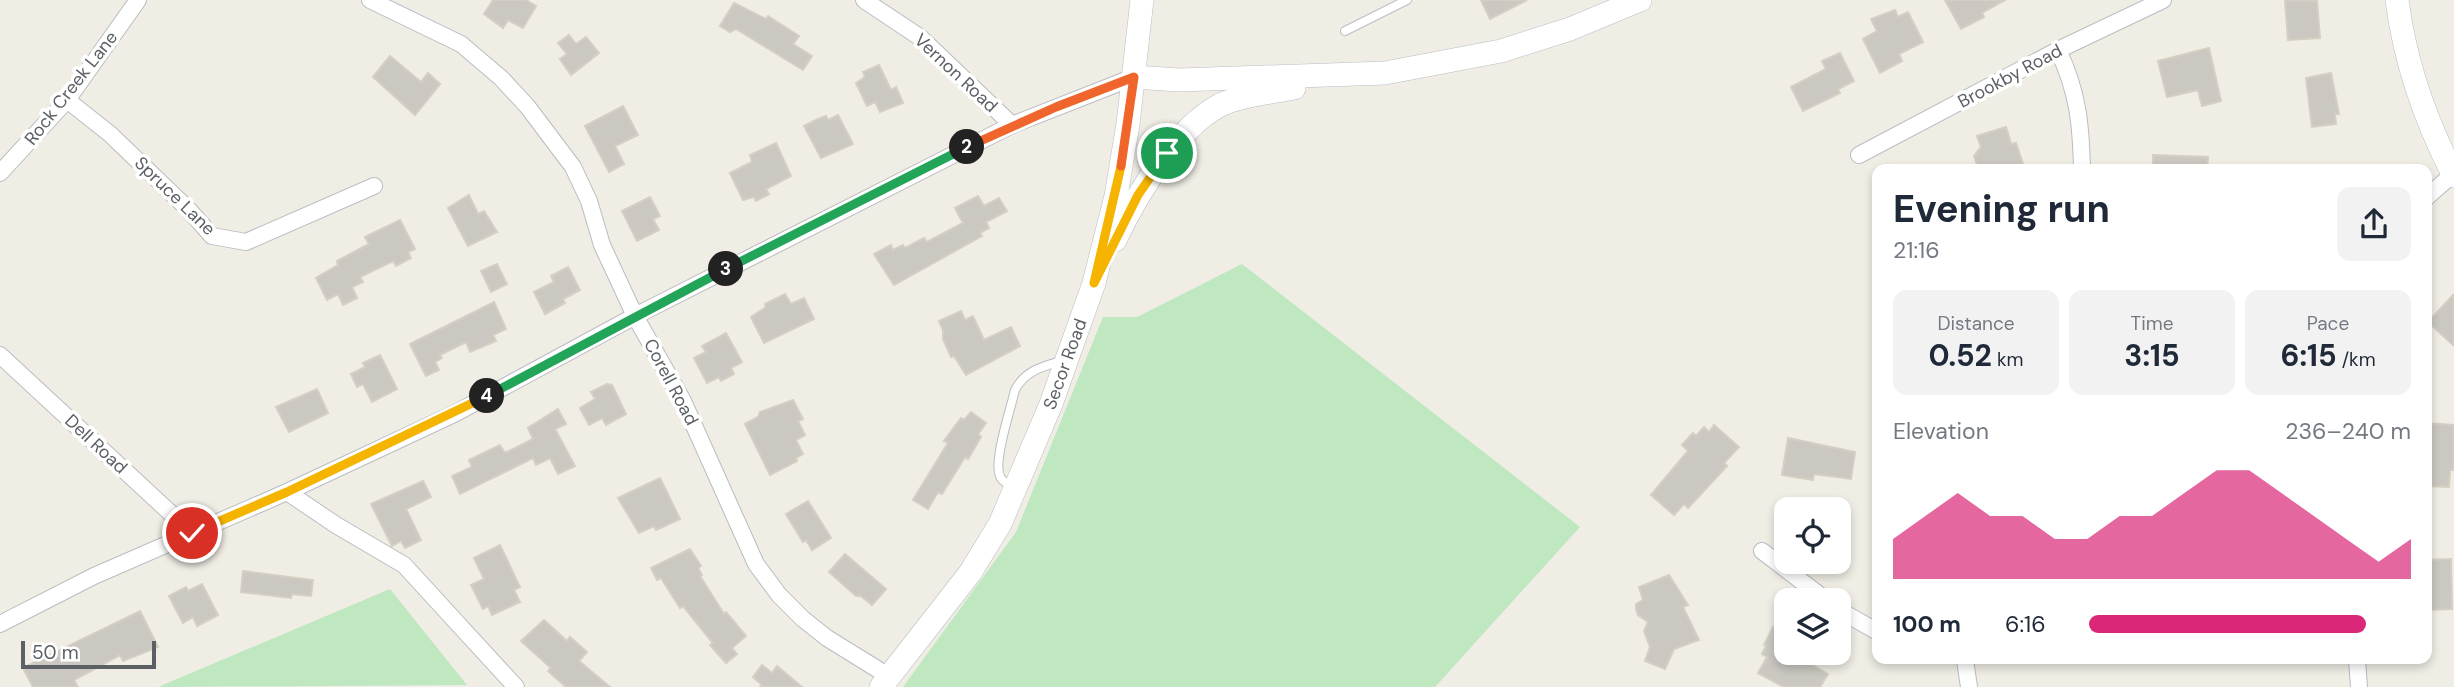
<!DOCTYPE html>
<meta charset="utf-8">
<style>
:root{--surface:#fff;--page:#f2f2f3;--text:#1f2937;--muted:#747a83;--accent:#db2777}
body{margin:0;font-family:"DM Sans",sans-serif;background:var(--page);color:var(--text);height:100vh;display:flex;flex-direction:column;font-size:26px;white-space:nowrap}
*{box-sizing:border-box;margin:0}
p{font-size:23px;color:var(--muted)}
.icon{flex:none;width:38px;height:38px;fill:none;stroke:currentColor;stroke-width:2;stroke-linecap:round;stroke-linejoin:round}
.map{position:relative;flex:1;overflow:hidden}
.side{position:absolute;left:1872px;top:164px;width:560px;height:500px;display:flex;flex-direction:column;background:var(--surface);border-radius:14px;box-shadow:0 4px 10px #0003}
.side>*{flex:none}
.controls{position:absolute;left:1774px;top:497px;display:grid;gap:14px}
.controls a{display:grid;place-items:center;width:77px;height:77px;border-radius:14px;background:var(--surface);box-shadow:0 4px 10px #0003;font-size:35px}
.scale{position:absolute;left:21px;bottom:18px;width:135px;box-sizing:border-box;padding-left:7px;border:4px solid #5c6065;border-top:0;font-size:19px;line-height:24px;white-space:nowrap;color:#5c6065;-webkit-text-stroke:5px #fff;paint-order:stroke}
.pin{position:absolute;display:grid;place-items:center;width:60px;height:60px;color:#fff;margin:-30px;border:4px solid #fff;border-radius:50%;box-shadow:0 2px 7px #0007}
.km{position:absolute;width:35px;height:35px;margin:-18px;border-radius:50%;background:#222;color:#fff;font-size:19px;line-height:35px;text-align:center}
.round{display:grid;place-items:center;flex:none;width:74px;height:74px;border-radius:14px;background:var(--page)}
.head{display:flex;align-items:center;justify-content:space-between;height:119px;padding:0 21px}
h1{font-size:38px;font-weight:700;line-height:52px}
.stats{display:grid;grid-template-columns:repeat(3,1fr);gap:10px;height:119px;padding:7px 21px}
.stats div{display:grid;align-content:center;border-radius:14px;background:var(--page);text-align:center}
.stats b{font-size:30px;font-weight:700}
.stats small{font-size:19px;font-weight:400}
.stats p{font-size:19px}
.chart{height:196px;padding:14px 21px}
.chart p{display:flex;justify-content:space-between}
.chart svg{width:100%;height:126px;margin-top:7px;fill:var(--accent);opacity:.7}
ul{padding:0 21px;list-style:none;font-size:23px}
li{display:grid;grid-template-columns:112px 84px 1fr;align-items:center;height:52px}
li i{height:18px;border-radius:9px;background:var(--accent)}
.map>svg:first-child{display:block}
.green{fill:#bfe8c1}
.building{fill:#cac8c1;stroke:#d4cfc2;stroke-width:2}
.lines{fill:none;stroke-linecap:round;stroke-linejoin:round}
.lane-casing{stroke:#b9bcc1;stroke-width:10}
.street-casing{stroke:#b9bcc1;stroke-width:18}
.secondary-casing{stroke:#b9bdc3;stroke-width:24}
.lane{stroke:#fff;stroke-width:8}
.street{stroke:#fff;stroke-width:16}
.secondary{stroke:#fff;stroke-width:23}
.split-1-casing{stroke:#fff;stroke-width:14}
.split-2-casing{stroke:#fff;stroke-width:14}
.split-3-casing{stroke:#fff;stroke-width:14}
.split-4-casing{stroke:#fff;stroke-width:14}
.split-5-casing{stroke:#fff;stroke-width:14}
.split-1{stroke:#f5b400;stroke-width:9}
.split-2{stroke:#f0652b;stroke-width:9}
.split-3{stroke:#22a559;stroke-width:9}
.split-4{stroke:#22a559;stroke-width:9}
.split-5{stroke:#f5b400;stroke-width:9}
.labels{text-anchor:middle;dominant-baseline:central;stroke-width:7;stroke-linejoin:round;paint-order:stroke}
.street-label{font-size:18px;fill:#5c6065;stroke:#fff}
</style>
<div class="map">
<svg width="2454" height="687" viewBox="0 0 2454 687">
<rect width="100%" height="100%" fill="#efede4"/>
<!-- green -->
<g class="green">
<polygon points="1242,264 1580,527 1435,687 903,687 1016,532 1103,317 1137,317"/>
<polygon points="390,589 467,685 158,687"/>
</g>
<!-- building -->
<g class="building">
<polygon points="493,0 526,0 536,6 523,28 508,20 503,28 484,14"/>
<polygon points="1481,0 1527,0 1490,19"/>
<polygon points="1945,0 2005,0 1982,13 1984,17 1961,29"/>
<polygon points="2285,0 2317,1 2320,38 2288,40"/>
<polygon points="734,3 766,19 768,16 799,36 793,44 812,56 803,70 736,29 730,32 720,26"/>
<polygon points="1895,10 1898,17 1908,12 1923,42 1899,54 1902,61 1880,73 1863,39 1877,31 1871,19"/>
<polygon points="569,35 576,44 586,37 599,53 571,75 560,59 567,54 558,43"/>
<polygon points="2209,48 2221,101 2202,106 2198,90 2167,97 2158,61"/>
<polygon points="1840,53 1854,81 1838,89 1840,93 1803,111 1791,87 1826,69 1822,61"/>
<polygon points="390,56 421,82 428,73 440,84 415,115 373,77"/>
<polygon points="879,65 891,90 896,87 903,103 880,112 875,102 867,106 856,83 865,77 863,72"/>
<polygon points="2331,73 2339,114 2335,114 2336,124 2312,127 2306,78"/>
<polygon points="623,106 638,135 615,146 624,164 609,172 585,126"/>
<polygon points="838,115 853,144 821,158 804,126 818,119 826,116 828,120"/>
<polygon points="2006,127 2011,144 2016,143 2025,170 1979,170 1974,156 1981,147 1977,136"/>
<polygon points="776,143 791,176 766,189 769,194 756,201 754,197 743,200 730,173 752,162 750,155"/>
<polygon points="2153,155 2208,157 2207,170 2153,170"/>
<polygon points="469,195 478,214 484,211 497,232 468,246 448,208"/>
<polygon points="978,196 984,206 999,198 1007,211 986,222 989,228 980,233 982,236 894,285 874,254 891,245 893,250 903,245 905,248 924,238 927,242 963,223 955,208"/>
<polygon points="650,197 660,216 653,219 659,230 637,241 622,211"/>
<polygon points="400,220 415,249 408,252 411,258 396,266 393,261 360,277 363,282 352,287 357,298 343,305 338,294 327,300 316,278 338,265 337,261 369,244 365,237"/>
<polygon points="497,264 507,284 491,292 481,271"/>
<polygon points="568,267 580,290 563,299 565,303 545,314 534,292 554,282 551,276"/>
<polygon points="785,294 791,304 804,298 814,319 764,343 751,317 766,307 765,304"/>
<polygon points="2454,294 2454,346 2428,322"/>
<polygon points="494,302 506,329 493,335 496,341 470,352 466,342 440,355 442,358 435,362 439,370 426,376 410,344"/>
<polygon points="961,311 965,320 973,316 984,340 1011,327 1020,346 966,375 954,356 951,357 943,339 943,330 939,321"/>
<polygon points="726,333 742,362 731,368 734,374 721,381 719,377 707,383 694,358 706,352 702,346"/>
<polygon points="380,355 397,389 372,402 363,384 357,387 351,374 365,367 363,363"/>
<polygon points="607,384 612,385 626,414 606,425 602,418 589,425 580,408 595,399 591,392"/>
<polygon points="317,389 328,413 289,432 276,407"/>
<polygon points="793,400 803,419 798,421 805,435 796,440 803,454 796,458 797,461 770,475 745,424 758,417 760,412"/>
<polygon points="558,409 566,424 555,429 575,466 558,474 550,458 536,465 533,458 460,494 452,476 472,467 469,460 500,445 505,453 533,439 528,428"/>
<polygon points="971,412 986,423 978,434 981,437 968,459 965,457 942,494 938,492 928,509 913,500 948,443 944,441 961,418 964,420"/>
<polygon points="2427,423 2454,425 2454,470 2450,470 2449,487 2427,486"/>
<polygon points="1714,425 1739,447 1724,463 1727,466 1688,508 1684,504 1674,515 1651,495 1688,451 1682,445 1693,433 1696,436 1704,427 1709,432"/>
<polygon points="1788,438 1855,452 1851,479 1814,474 1813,480 1782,475"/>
<polygon points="660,478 680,519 656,530 654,526 639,533 618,498"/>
<polygon points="423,481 431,497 406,509 421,540 405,548 401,541 392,546 371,504"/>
<polygon points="808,501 831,538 812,550 806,540 803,542 786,514"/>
<polygon points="500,545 520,587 514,590 520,602 492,615 488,606 483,609 471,585 484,579 474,558"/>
<polygon points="690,549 701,566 698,568 702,575 700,576 724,614 726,612 746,636 732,648 737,654 726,663 710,645 713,643 683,606 680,608 661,578 657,580 651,568"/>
<polygon points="845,554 886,589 872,605 861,596 856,596 829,572"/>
<polygon points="2451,559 2452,609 2427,610 2427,560"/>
<polygon points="243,571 313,580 311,596 292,594 291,598 241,592"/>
<polygon points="1669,575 1688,605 1683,607 1699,640 1674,649 1665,669 1645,661 1650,647 1644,631 1648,622 1638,615 1636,609 1636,604 1643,600 1639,587"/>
<polygon points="202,584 218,615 197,626 193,617 183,623 169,596 186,587 188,591"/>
<polygon points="140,611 158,647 123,661 120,655 74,680 78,687 33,687 23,668"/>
<polygon points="544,620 567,641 570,637 587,652 579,661 610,687 566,687 548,671 551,668 521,641"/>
<polygon points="1773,627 1787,635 1787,653 1806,653 1802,659 1828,674 1820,687 1784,687 1758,673 1767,657 1762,654 1766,646 1764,645"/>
<polygon points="762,665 772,673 777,666 802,687 760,687 762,685 753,677"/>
</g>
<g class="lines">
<defs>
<g id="lane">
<polyline points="1345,31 1407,0"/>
<path d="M1013,486C1008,484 1002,482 1000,476C993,461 1011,408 1015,390C1025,371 1041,367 1061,361"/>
</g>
<g id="street">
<polyline points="370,0 461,44 501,78 527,106 573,167 589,201 602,245 635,316 683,401 756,564 779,595 803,619 827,638 890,677"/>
<polyline points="864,0 921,38 1012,125"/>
<path d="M2058,50C2078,92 2081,124 2082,170"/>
<polyline points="67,100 110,134 189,210 212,236 246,242 374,186"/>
<polyline points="1859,155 2058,50 2163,0"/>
<polyline points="0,173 67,100 138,0"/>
<polyline points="2427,197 2453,174"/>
<polyline points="0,355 192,533"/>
<polyline points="287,492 336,525 404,565 516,687"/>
<polyline points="1762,551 1826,600"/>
<polyline points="1839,610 1878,632"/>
<polyline points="0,624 94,576 287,492 456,413 635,316 1012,125 1134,77"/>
<polyline points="1965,660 1969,687"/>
<polyline points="2357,660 2359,687"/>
</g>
<g id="secondary">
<path d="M2397,0C2405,62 2425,120 2454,176"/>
<polyline points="1134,77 1179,80 1385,73 1501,51 1570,29 1640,0"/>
<path d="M1115,240C1136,196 1182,117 1230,101C1250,94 1274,92 1294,88"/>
<polyline points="881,687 970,573 1000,524 1051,404 1094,283 1116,196 1128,124 1142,0"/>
</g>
</defs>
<!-- lane casing -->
<use href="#lane" class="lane-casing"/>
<!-- street casing -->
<use href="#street" class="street-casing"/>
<!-- secondary casing -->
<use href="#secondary" class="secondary-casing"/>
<!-- lane -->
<use href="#lane" class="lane"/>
<!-- street -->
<use href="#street" class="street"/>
<!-- secondary -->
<use href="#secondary" class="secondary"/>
</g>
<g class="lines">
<defs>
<polyline id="split-1" points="1121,166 1094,283 1138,195 1167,153"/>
<polyline id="split-2" points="967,147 1056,107 1134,77 1121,166"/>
<polyline id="split-3" points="726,269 967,147"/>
<polyline id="split-4" points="487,396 726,269"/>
<polyline id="split-5" points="192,533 287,492 487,396"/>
</defs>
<!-- split-1 casing -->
<use href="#split-1" class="split-1-casing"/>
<!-- split-2 casing -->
<use href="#split-2" class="split-2-casing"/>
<!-- split-3 casing -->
<use href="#split-3" class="split-3-casing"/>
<!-- split-4 casing -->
<use href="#split-4" class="split-4-casing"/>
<!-- split-5 casing -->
<use href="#split-5" class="split-5-casing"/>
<!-- split-1 -->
<use href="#split-1" class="split-1"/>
<!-- split-2 -->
<use href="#split-2" class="split-2"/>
<!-- split-3 -->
<use href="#split-3" class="split-3"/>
<!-- split-4 -->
<use href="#split-4" class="split-4"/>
<!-- split-5 -->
<use href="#split-5" class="split-5"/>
</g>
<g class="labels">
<!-- street labels -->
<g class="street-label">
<text transform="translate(956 73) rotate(43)">Vernon Road</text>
<text transform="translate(2010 76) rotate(-28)">Brookby Road</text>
<text transform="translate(71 88) rotate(-52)">Rock Creek Lane</text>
<text transform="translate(175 196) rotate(44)">Spruce Lane</text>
<text transform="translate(1065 364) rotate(-70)">Secor Road</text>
<text transform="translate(671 382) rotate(62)">Corell Road</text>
<text transform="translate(96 444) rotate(43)">Dell Road</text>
</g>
</g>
</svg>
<div class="controls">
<a><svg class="icon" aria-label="locate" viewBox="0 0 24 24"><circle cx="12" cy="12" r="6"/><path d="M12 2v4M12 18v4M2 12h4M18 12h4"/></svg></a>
<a><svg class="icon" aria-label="layers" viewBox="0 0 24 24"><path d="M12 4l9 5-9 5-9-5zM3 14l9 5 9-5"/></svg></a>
</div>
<div class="scale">50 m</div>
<div class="pin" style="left:1167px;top:153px;background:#1e9e55"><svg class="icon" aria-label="arrive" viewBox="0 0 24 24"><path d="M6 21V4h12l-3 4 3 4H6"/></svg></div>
<div class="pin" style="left:192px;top:533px;background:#d93025"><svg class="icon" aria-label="check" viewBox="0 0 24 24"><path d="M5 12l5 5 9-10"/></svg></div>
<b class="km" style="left:967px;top:147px">2</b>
<b class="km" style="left:726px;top:269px">3</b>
<b class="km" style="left:487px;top:396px">4</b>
<section class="side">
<div class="head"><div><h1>Evening run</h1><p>21:16</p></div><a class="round"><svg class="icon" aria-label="share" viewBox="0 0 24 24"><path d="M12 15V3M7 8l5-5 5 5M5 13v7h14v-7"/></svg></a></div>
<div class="stats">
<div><p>Distance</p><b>0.52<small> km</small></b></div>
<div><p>Time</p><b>3:15</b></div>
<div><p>Pace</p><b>6:15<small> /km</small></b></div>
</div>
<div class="chart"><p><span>Elevation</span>236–240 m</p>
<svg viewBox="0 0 160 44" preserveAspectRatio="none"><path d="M0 44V30L10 22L20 14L30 22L40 22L50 30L60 30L70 22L80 22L90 14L100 6L110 6L120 14L130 22L140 30L150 38L160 30V44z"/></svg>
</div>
<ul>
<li><b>100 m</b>6:16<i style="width:86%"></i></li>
</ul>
</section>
</div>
